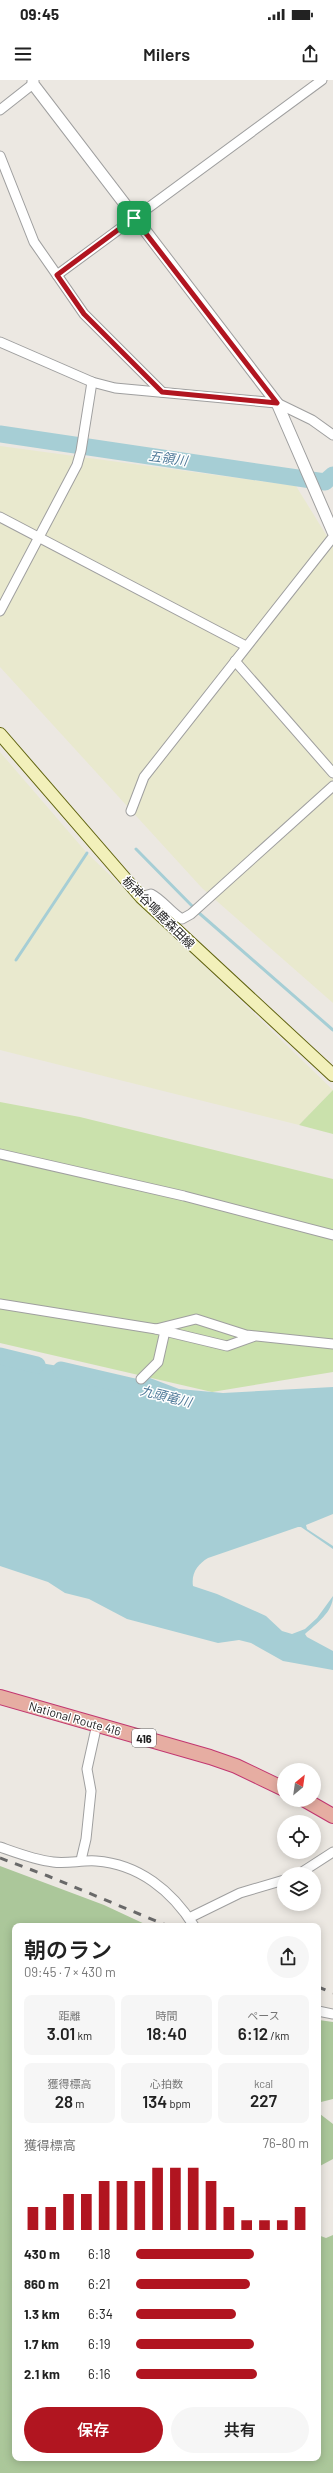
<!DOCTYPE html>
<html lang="ja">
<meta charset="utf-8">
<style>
:root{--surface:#fff;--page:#f6f6f6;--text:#222;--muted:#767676;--accent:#b11520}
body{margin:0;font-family:Barlow,"Noto Sans JP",sans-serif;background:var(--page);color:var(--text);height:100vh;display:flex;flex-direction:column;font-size:15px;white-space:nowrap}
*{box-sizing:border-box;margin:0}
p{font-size:13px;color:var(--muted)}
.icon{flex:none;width:22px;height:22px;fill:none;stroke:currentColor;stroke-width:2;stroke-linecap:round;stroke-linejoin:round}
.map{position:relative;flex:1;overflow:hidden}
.panel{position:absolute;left:12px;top:1843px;width:309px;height:538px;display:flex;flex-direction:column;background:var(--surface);border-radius:8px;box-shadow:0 2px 10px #0003}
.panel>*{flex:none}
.needle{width:26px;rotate:29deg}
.controls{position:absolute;left:277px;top:1683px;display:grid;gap:8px}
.controls a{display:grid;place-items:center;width:44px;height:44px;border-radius:50%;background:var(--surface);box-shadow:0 2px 10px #0003;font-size:20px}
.pin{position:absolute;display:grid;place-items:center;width:34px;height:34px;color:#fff;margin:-17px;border-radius:8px;box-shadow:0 2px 6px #0006}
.round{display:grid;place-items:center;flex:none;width:42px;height:42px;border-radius:21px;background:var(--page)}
.headline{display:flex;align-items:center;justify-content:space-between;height:68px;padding:0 12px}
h1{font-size:22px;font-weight:600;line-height:30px}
.figures{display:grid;grid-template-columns:repeat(3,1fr);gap:6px;height:68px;padding:4px 12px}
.figures div{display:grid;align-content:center;border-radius:8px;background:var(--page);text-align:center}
.figures b{font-size:17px;font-weight:600}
.figures small{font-size:11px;font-weight:400}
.figures p{font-size:11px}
.chart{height:112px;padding:8px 12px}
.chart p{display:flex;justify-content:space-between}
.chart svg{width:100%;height:72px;margin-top:4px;stroke:var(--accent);stroke-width:6}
.button{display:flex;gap:8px;margin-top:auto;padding:8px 12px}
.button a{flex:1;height:46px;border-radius:24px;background:var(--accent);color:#fff;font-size:16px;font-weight:600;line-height:46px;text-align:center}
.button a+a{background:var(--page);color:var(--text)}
ul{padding:0 12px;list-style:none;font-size:13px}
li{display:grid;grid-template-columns:64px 48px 1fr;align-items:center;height:30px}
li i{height:10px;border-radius:5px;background:var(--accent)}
.status{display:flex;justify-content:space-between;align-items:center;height:28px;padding:0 20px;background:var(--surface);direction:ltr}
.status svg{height:11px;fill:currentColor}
header{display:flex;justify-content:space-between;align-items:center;height:52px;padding:0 12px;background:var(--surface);font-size:18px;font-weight:600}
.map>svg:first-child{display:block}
.farmland{fill:#e9e9ce}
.grass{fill:#cae1ac}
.forest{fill:#abc79a}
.water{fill:#a6ced5}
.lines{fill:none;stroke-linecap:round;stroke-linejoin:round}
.stream{stroke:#a6ced5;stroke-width:3}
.river{stroke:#a6ced5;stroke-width:17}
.minor-casing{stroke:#9f9f9f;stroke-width:11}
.tertiary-casing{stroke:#9f9f9f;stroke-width:13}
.secondary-casing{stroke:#616410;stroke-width:14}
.trunk-casing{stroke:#c23670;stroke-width:16}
.minor{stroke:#fff;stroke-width:9}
.tertiary{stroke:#fff;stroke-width:11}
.secondary{stroke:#f2f0ba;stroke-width:12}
.trunk{stroke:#e6ada2;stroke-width:14}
.rail{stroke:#696969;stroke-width:3;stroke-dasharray:8 8;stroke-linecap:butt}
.route-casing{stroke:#fff;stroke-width:8}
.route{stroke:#b11520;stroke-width:5}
.labels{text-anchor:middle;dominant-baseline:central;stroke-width:3;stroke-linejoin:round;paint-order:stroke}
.shield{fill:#fff;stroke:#5f5f5f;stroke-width:1}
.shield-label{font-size:11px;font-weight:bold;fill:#1b1b1b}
.street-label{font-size:12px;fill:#1b1b1b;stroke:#fff}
.water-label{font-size:13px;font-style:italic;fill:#507a99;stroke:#fff}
</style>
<div class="status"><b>09:45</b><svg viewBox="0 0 49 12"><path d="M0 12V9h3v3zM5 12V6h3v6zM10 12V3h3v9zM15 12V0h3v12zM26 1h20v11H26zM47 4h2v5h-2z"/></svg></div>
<header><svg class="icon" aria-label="menu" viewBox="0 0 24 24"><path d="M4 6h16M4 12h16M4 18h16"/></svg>Milers<svg class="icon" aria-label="share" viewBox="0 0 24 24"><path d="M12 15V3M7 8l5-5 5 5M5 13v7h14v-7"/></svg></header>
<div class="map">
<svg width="333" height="2393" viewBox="0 0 333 2393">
<rect width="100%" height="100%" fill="#ece8e2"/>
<!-- farmland -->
<g class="farmland">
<polygon points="0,366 296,406 333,466 333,923 202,808 0,587"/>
<polygon points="0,672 87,773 333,1010 299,1045 0,970"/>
</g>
<!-- grass -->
<g class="grass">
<polygon points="333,1010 333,1054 299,1045"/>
<polygon points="0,1022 80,1037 333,1099 333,1292 212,1312 0,1263"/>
</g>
<!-- forest -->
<g class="forest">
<polygon points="0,1786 104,1825 149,1846 15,1846 15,2378 318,2378 318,2155 326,2158 333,2155 333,2393 0,2393"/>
<polygon points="319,1940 333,1942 333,2019 321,2022 320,2034 333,2044 333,2079 318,2087"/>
</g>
<!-- water -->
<path class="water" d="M5,1280H23L76,1289L85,1297L102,1304L117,1306L150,1298L179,1309L223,1313L333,1307V1434L306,1445L307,1449L333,1466V1469L301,1447H298L208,1478C198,1484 191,1493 193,1506L217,1514L266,1536L282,1551L292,1554L305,1549L317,1538L333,1516C333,1532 316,1544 305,1554L307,1557L333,1571V1590L283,1581L251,1563L239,1560L218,1563L127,1539L89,1519L65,1513L48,1502L0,1486V1282Z"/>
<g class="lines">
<!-- stream -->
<g class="stream">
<polyline points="136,769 199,833 333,950"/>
<polyline points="16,880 87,773"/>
</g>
<!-- river -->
<g class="river">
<polyline points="0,354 325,402 333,395"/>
<polyline points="0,1276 37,1285"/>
<polyline points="61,1290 143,1309"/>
</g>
<defs>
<g id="minor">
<polyline points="0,30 33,4"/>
<polyline points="0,76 34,162 57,195 84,234 162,312"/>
<polyline points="57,195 322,0"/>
<polyline points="0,262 92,302 115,308 277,323 312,340 333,355"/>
<polyline points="0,437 246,566"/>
<polyline points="0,531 77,385 81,371 92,302"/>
<polyline points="235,581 333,693"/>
<polyline points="131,731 144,697 333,457"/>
<path d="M141,817L151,814C163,820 170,832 182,839L191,834L333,706"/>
<polyline points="0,1074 184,1116 333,1155"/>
<polyline points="0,1224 156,1249"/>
<polyline points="255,1256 227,1266 156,1249 196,1239 246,1255 333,1264"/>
<polyline points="141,1299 158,1282 165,1251"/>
<path d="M0,1767C17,1773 35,1780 53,1782C67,1784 82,1780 96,1781C139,1784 172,1811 194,1846"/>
<polyline points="81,1780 86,1759 91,1711 87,1689 97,1644"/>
<polyline points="299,1794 333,1772"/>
<polyline points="189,1838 240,1813 284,1800"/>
<polyline points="318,1931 333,1934"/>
</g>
<polyline id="tertiary" points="33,0 33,4 277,323 333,452"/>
<polyline id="secondary" points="0,654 141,817 333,995"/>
<g id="trunk">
<polyline points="0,1617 210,1677 236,1686 284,1709"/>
<polyline points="305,1720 333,1736"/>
</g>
</defs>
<!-- minor casing -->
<use href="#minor" class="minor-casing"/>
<!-- tertiary casing -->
<use href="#tertiary" class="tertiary-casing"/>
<!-- secondary casing -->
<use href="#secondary" class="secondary-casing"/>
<!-- trunk casing -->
<use href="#trunk" class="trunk-casing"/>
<!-- minor -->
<use href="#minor" class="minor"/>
<!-- tertiary -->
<use href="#tertiary" class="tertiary"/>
<!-- secondary -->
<use href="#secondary" class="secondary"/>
<!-- trunk -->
<use href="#trunk" class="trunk"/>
<!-- rail -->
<g class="rail">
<polyline points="0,1778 48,1796 168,1846"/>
<polyline points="318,1907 333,1913"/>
</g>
</g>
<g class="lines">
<defs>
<polygon id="route" points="134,138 277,323 162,312 84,234 57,195"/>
</defs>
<!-- route casing -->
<use href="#route" class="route-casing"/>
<!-- route -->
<use href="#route" class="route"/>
</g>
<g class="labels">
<!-- shield labels -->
<rect class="shield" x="132" y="1649" width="24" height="18" rx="3"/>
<g class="shield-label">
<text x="144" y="1658">416</text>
</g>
<!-- street labels -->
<g class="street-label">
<text transform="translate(159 832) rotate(45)">栃神谷鳴鹿森田線</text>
<text transform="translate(75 1638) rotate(16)">National Route 416</text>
</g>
<!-- water labels -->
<g class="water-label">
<text transform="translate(168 378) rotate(8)">五領川</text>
<text transform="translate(166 1316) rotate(14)">九頭竜川</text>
</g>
</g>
</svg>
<div class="controls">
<a><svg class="needle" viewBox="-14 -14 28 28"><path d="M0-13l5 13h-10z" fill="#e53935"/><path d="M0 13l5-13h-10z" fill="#767676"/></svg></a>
<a><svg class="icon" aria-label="locate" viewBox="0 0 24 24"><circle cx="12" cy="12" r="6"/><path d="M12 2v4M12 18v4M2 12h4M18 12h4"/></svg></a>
<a><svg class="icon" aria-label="layers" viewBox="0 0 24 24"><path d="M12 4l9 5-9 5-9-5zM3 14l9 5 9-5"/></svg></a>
</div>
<div class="pin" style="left:134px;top:138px;background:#1e9e55"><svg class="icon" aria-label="arrive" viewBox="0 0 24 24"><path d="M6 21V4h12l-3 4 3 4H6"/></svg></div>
<section class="panel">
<div class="headline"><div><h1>朝のラン</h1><p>09:45 · 7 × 430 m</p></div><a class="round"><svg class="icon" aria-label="share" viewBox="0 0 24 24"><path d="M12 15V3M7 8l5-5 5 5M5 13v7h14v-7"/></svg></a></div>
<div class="figures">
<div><p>距離</p><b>3.01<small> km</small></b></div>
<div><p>時間</p><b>18:40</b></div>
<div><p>ペース</p><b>6:12<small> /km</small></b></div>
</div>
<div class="figures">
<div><p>獲得標高</p><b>28<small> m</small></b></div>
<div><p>心拍数</p><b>134<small> bpm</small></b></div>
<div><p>kcal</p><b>227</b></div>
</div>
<div class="chart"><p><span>獲得標高</span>76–80 m</p>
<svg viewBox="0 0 160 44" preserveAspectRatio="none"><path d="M5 44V30M15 44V30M25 44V22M35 44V22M45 44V14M55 44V14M65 44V14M75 44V6M85 44V6M95 44V6M105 44V14M115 44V30M125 44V38M135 44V38M145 44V38M155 44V30"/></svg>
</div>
<ul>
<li><b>430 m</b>6:18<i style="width:68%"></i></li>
<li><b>860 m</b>6:21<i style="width:66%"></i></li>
<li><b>1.3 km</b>6:34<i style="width:58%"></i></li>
<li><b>1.7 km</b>6:19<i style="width:68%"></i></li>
<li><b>2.1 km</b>6:16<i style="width:70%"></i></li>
</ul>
<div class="button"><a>保存</a><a>共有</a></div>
</section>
</div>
